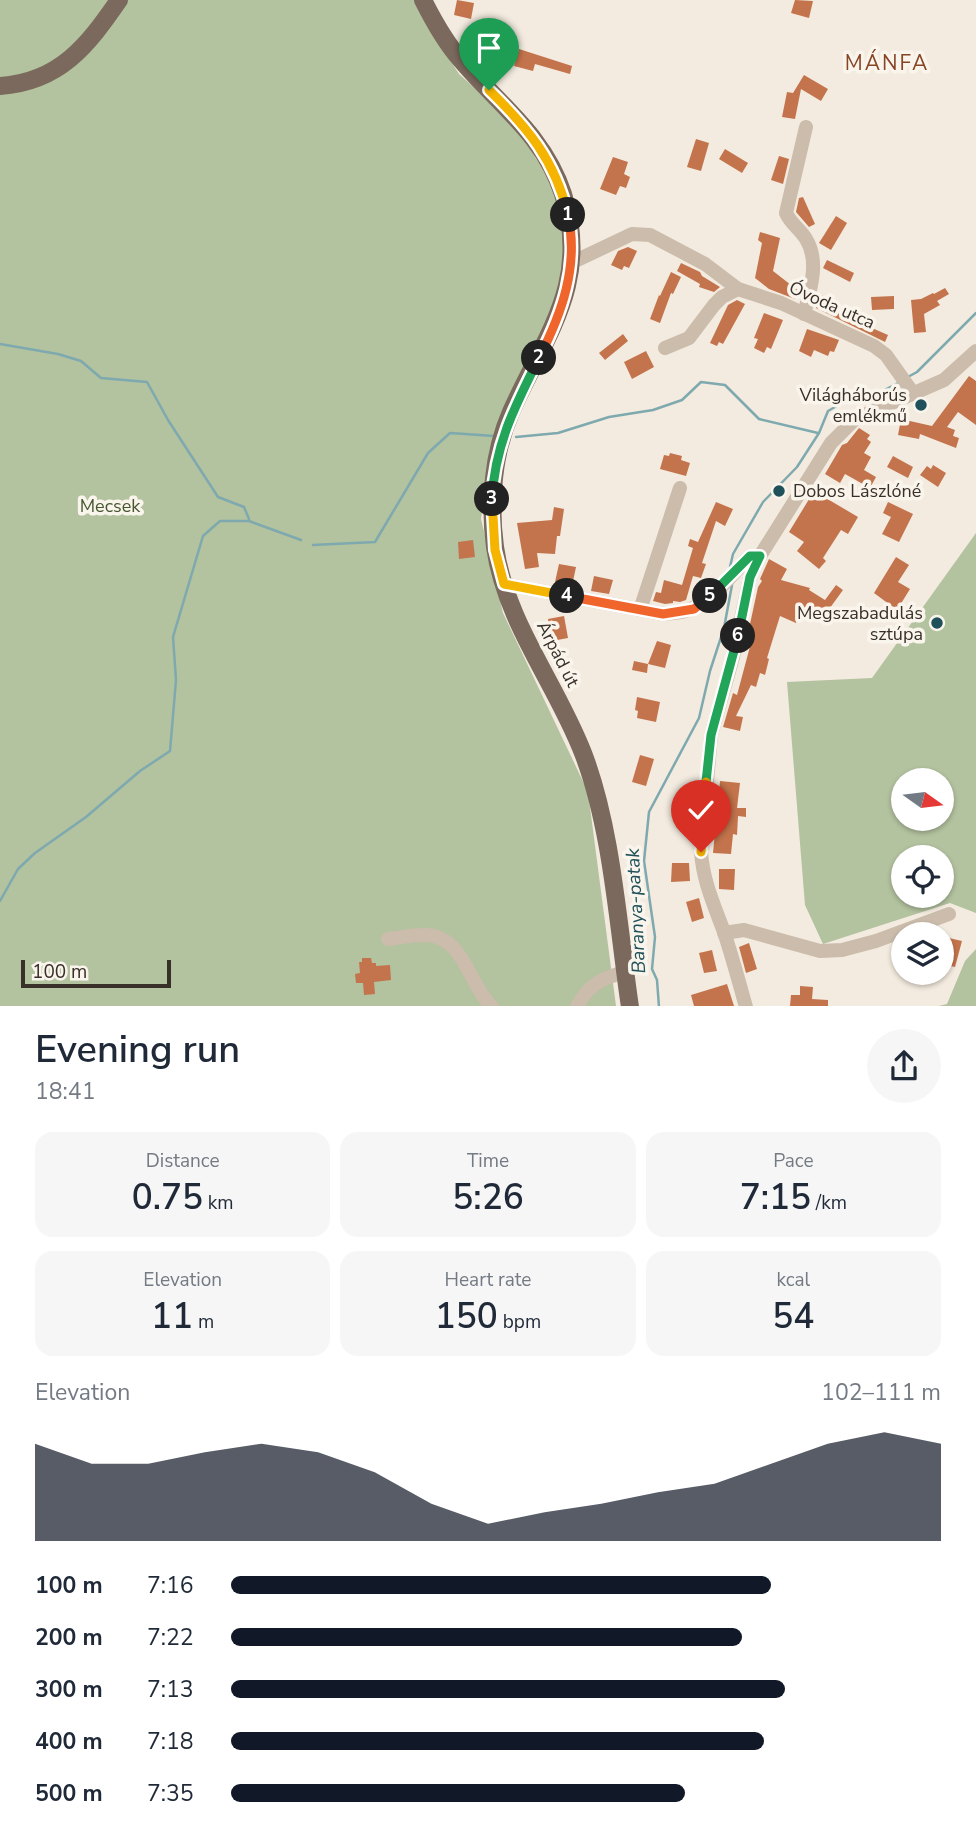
<!DOCTYPE html>
<meta charset="utf-8">
<style>
:root{--surface:#fff;--page:#f6f6f7;--text:#1f2937;--muted:#747a83;--accent:#111827}
body{margin:0;font-family:"Nunito Sans",sans-serif;background:var(--page);color:var(--text);height:100vh;display:flex;flex-direction:column;font-size:26px;white-space:nowrap}
*{box-sizing:border-box;margin:0}
p{font-size:23px;color:var(--muted)}
.icon{flex:none;width:38px;height:38px;fill:none;stroke:currentColor;stroke-width:2;stroke-linecap:round;stroke-linejoin:round}
.map{position:relative;height:1006px;overflow:hidden}
.details{display:flex;flex-direction:column;background:var(--surface);flex:1}
.details>*{flex:none}
.needle{width:46px;rotate:104deg}
.buttons{position:absolute;left:891px;top:768px;display:grid;gap:14px}
.buttons a{display:grid;place-items:center;width:63px;height:63px;border-radius:50%;background:var(--surface);box-shadow:0 2px 5px #0004;font-size:35px}
.scale{position:absolute;left:21px;bottom:18px;width:150px;box-sizing:border-box;padding-left:7px;border:4px solid #39302a;border-top:0;font-size:19px;line-height:24px;white-space:nowrap;color:#39302a;-webkit-text-stroke:5px #faf5ec;paint-order:stroke}
.pin{position:absolute;display:grid;place-items:center;width:60px;height:60px;color:#fff;margin:-72px -30px;border-radius:50% 50% 50% 0;rotate:-45deg;box-shadow:0 0 7px #0007}
.pin .icon{rotate:45deg}
.km{position:absolute;width:35px;height:35px;margin:-18px;border-radius:50%;background:#222;color:#fff;font-size:19px;line-height:35px;text-align:center}
.round{display:grid;place-items:center;flex:none;width:74px;height:74px;border-radius:37px;background:var(--page)}
.headline{display:flex;align-items:center;justify-content:space-between;height:119px;padding:0 35px}
h1{font-size:38px;font-weight:600;line-height:52px}
.metrics{display:grid;grid-template-columns:repeat(3,1fr);gap:10px;height:119px;padding:7px 35px}
.metrics div{display:grid;align-content:center;border-radius:18px;background:var(--page);text-align:center}
.metrics b{font-size:35px;font-weight:600}
.metrics small{font-size:19px;font-weight:400}
.metrics p{font-size:19px}
.chart{height:196px;padding:14px 35px}
.chart p{display:flex;justify-content:space-between}
.chart svg{width:100%;height:126px;margin-top:7px;fill:var(--accent);opacity:.7}
ul{padding:0 35px;list-style:none;font-size:23px}
li{display:grid;grid-template-columns:112px 84px 1fr;align-items:center;height:52px}
li i{height:18px;border-radius:9px;background:var(--accent)}
.map>svg:first-child{display:block}
.green{fill:#b3c29f;fill-rule:evenodd}
.lines{fill:none;stroke-linecap:round;stroke-linejoin:round}
.stream{stroke:#7ea9af;stroke-width:2.5}
.building{fill:#c4744c}
.minor{stroke:#cbbcab;stroke-width:14}
.major{stroke:#7a695c;stroke-width:18}
.split-1-casing{stroke:#fff;stroke-width:14}
.split-2-casing{stroke:#fff;stroke-width:14}
.split-3-casing{stroke:#fff;stroke-width:14}
.split-4-casing{stroke:#fff;stroke-width:14}
.split-5-casing{stroke:#fff;stroke-width:14}
.split-6-casing{stroke:#fff;stroke-width:14}
.split-7-casing{stroke:#fff;stroke-width:14}
.split-8-casing{stroke:#fff;stroke-width:14}
.split-1{stroke:#f5b400;stroke-width:9}
.split-2{stroke:#f0652b;stroke-width:9}
.split-3{stroke:#22a559;stroke-width:9}
.split-4{stroke:#f5b400;stroke-width:9}
.split-5{stroke:#f0652b;stroke-width:9}
.split-6{stroke:#22a559;stroke-width:9}
.split-7{stroke:#22a559;stroke-width:9}
.split-8{stroke:#f5b400;stroke-width:9}
.poi-dot{fill:#20515a;stroke:#faf5ec;stroke-width:2.5}
.labels{text-anchor:middle;dominant-baseline:central;stroke-width:7;stroke-linejoin:round;paint-order:stroke}
.street-label{font-size:18px;fill:#39302a;stroke:#faf5ec}
.poi-label{font-size:18px;fill:#39302a;stroke:#faf5ec;text-anchor:end}
.park-label{font-size:18px;fill:#44572e;stroke:#faf5ec}
.water-label{font-size:19px;font-style:italic;fill:#20515a;stroke:#faf5ec}
.quarter-label{font-size:21px;letter-spacing:2px;fill:#874524;stroke:#faf5ec}
</style>
<div class="map">
<svg width="976" height="1007" viewBox="0 0 976 1007">
<rect width="100%" height="100%" fill="#f3ebdf"/>
<!-- green -->
<g class="green">
<polygon points="0,0 418,0 430,29 459,74 497,108 528,146 558,193 568,265 562,300 488,463 481,519 503,613 588,792 616,1006 0,1007"/>
<path d="M976,533V913L950,903L823,944L805,905L787,682L872,678ZM903,780H942V819H903ZM903,858H942V896H903Z"/>
<polygon points="976,949 976,1006 939,1006 947,1004 965,961"/>
</g>
<g class="lines">
<!-- stream -->
<g class="stream">
<polyline points="0,344 58,354 81,361 101,378 147,382 168,420 218,497 244,507 249,519"/>
<polyline points="906,378 917,372 976,313"/>
<polyline points="516,437 558,433 609,417 653,410 682,400 701,382 725,385 759,419 818,433"/>
<polyline points="313,545 375,542 428,453 450,433 494,436"/>
<polyline points="730,567 733,554 763,502 797,467 819,433 828,411 842,403 871,397 898,383"/>
<polyline points="0,901 18,869 35,853 86,817 140,771 170,751 176,680 173,637 203,536 220,521 249,521 301,540"/>
<polyline points="659,1007 657,980 652,969 655,937 644,861 649,812 699,718 710,671 724,628 732,585"/>
</g>
</g>
<!-- building -->
<g class="building">
<polygon points="457,0 474,3 471,19 454,15"/>
<polygon points="795,0 813,1 809,18 791,13"/>
<polygon points="519,49 572,66 570,74 535,64 533,71 514,66"/>
<polygon points="804,75 828,89 821,101 801,89 795,119 782,117 787,92 793,93"/>
<polygon points="696,139 709,143 701,171 687,167"/>
<polygon points="725,149 748,163 742,173 719,159"/>
<polygon points="779,156 789,159 783,184 771,180"/>
<polygon points="613,157 628,162 624,174 630,177 626,188 620,186 616,195 600,189"/>
<polygon points="803,197 815,224 809,227 796,212 799,198"/>
<polygon points="836,216 847,223 831,250 819,243"/>
<polygon points="760,232 780,238 773,271 800,292 795,299 769,289 755,278 762,243 758,240"/>
<polygon points="628,247 637,251 629,268 624,266 622,270 611,265 618,251"/>
<polygon points="827,260 854,273 850,282 823,268"/>
<polygon points="681,263 700,272 702,276 720,287 714,292 699,287 700,284 677,271"/>
<polygon points="671,272 681,277 673,294 671,293 660,323 650,319 659,295 660,296"/>
<polygon points="945,288 949,294 937,301 940,305 924,314 926,332 914,333 911,300 921,299 933,293 934,294"/>
<polygon points="822,295 837,303 833,311 888,335 885,342 816,308"/>
<polygon points="894,296 894,309 872,310 871,297"/>
<polygon points="737,300 745,304 723,344 719,342 717,346 710,343 728,305"/>
<polygon points="764,313 783,320 771,349 767,347 764,353 754,348 758,339 754,338"/>
<polygon points="807,329 839,340 834,352 830,351 828,356 814,350 811,357 799,351"/>
<polygon points="623,334 628,341 605,360 599,353"/>
<polygon points="646,351 654,367 632,379 624,362"/>
<polygon points="969,376 976,381 976,425 958,412 947,427 955,430 953,436 959,438 956,448 920,434 919,439 898,435 901,419 932,426"/>
<polygon points="859,428 870,435 867,439 871,442 864,453 871,457 864,470 876,477 870,488 845,474 840,483 825,474 842,445 847,443"/>
<polygon points="670,453 682,456 681,460 690,463 686,476 660,469 664,455 669,456"/>
<polygon points="893,456 913,467 908,478 887,467"/>
<polygon points="933,465 946,473 938,487 920,475 927,466 931,469"/>
<polygon points="814,491 858,517 848,534 841,530 823,558 826,561 819,569 797,551 804,542 789,532"/>
<polygon points="716,502 733,509 725,526 716,521 702,563 706,564 701,578 693,576 686,600 680,602 673,601 673,603 665,604 653,601 656,592 661,593 664,580 682,585 693,548 688,546 690,539 698,542"/>
<polygon points="888,502 913,514 899,542 882,534 891,517 883,513"/>
<polygon points="554,507 564,509 560,536 557,536 555,554 537,553 539,567 525,569 517,523 552,520"/>
<polygon points="473,540 475,557 459,559 458,542"/>
<polygon points="896,557 909,565 898,582 910,589 897,610 874,593"/>
<polygon points="769,559 787,569 781,580 810,588 809,590 825,600 836,585 843,590 827,612 823,608 818,616 803,607 796,623 780,616 767,658 769,659 765,675 760,673 756,687 751,685 736,716 743,717 740,731 723,727 733,693 737,695 752,639 747,638 758,587 762,581 760,579"/>
<polygon points="559,564 576,567 572,586 555,582"/>
<polygon points="594,576 613,580 609,594 591,591"/>
<polygon points="564,616 568,638 552,641 548,619"/>
<polygon points="657,641 671,645 665,668 648,664 647,673 632,670 634,661 648,664"/>
<polygon points="637,697 660,702 656,722 637,718 638,711 635,710"/>
<polygon points="640,755 654,759 646,786 632,782"/>
<polygon points="720,781 740,783 737,808 746,808 746,817 738,816 737,835 733,834 731,854 713,853"/>
<polygon points="672,863 689,863 690,881 671,882"/>
<polygon points="719,869 735,869 734,890 719,889"/>
<polygon points="699,898 704,918 692,922 686,902"/>
<polygon points="949,938 962,941 955,967 942,964 942,950 946,951"/>
<polygon points="749,943 757,969 746,973 739,947"/>
<polygon points="712,950 717,971 704,973 699,953"/>
<polygon points="362,958 371,958 372,963 376,963 376,966 390,965 391,980 374,982 375,994 364,995 363,983 356,983 355,974 360,973 359,962 362,962"/>
<polygon points="727,984 734,1006 694,1006 691,995"/>
<polygon points="800,986 813,987 812,999 828,1000 828,1006 790,1006 791,995 800,995"/>
</g>
<g class="lines">
<!-- minor -->
<g class="minor">
<polyline points="571,263 632,234 650,235 705,264 738,289"/>
<path d="M804,314C810,291 820,261 806,239C800,229 791,224 786,213L806,127"/>
<polyline points="665,348 689,338 714,305 722,297 738,289 781,303 874,346 886,355 913,393"/>
<path d="M504,584L663,614C673,613 682,613 691,609C712,601 734,572 750,556H760"/>
<polyline points="640,610 680,488"/>
<polyline points="724,933 744,930 820,951 842,950 876,941 949,914"/>
<path d="M388,939C400,938 414,934 427,935C464,937 469,985 492,1007"/>
<path d="M577,1007C588,985 602,978 625,972"/>
<path d="M746,1007C739,982 732,956 724,932C714,905 703,881 701,852L711,735L733,657L750,577L760,556L831,443L855,419L944,380L976,351"/>
</g>
<!-- major -->
<g class="major">
<path d="M423,0C434,22 445,42 461,60C499,105 544,135 563,194C591,284 545,335 511,412C493,453 489,502 495,547C506,623 556,683 583,753C612,828 618,926 630,1007"/>
<path d="M0,86C60,82 88,45 119,0"/>
</g>
</g>
<g class="lines">
<defs>
<path id="split-1" d="M489,90C528,128 555,160 568,215"/>
<path id="split-2" d="M539,358C562,313 579,266 568,215"/>
<path id="split-3" d="M492,499C495,444 515,406 539,358"/>
<polyline id="split-4" points="492,499 495,550 504,584 567,596"/>
<polyline id="split-5" points="567,596 663,614 694,609 710,596"/>
<polyline id="split-6" points="710,596 750,556 760,556 750,577 738,636"/>
<polyline id="split-7" points="706,782 711,735 738,636"/>
<polyline id="split-8" points="701,852 706,782"/>
</defs>
<!-- split-1 casing -->
<use href="#split-1" class="split-1-casing"/>
<!-- split-2 casing -->
<use href="#split-2" class="split-2-casing"/>
<!-- split-3 casing -->
<use href="#split-3" class="split-3-casing"/>
<!-- split-4 casing -->
<use href="#split-4" class="split-4-casing"/>
<!-- split-5 casing -->
<use href="#split-5" class="split-5-casing"/>
<!-- split-6 casing -->
<use href="#split-6" class="split-6-casing"/>
<!-- split-7 casing -->
<use href="#split-7" class="split-7-casing"/>
<!-- split-8 casing -->
<use href="#split-8" class="split-8-casing"/>
<!-- split-1 -->
<use href="#split-1" class="split-1"/>
<!-- split-2 -->
<use href="#split-2" class="split-2"/>
<!-- split-3 -->
<use href="#split-3" class="split-3"/>
<!-- split-4 -->
<use href="#split-4" class="split-4"/>
<!-- split-5 -->
<use href="#split-5" class="split-5"/>
<!-- split-6 -->
<use href="#split-6" class="split-6"/>
<!-- split-7 -->
<use href="#split-7" class="split-7"/>
<!-- split-8 -->
<use href="#split-8" class="split-8"/>
</g>
<!-- markers -->
<g class="poi-dot">
<circle cx="921" cy="405" r="7"/>
<circle cx="779" cy="491" r="7"/>
<circle cx="937" cy="623" r="7"/>
</g>
<g class="labels">
<!-- street labels -->
<g class="street-label">
<text transform="translate(832 305) rotate(24)">Óvoda utca</text>
<text transform="translate(558 654) rotate(63)">Árpád út</text>
</g>
<!-- poi labels -->
<g class="poi-label">
<text x="907" y="395">Világháborús<tspan x="907" dy="21">emlékmű</tspan></text>
<text x="793" y="491" text-anchor="start">Dobos Lászlóné</text>
<text x="923" y="613">Megszabadulás<tspan x="923" dy="21">sztúpa</tspan></text>
</g>
<!-- park labels -->
<g class="park-label">
<text x="110" y="506">Mecsek</text>
</g>
<!-- water labels -->
<g class="water-label">
<text transform="translate(636 911) rotate(-93)">Baranya-patak</text>
</g>
<!-- quarter labels -->
<g class="quarter-label">
<text x="887" y="63">MÁNFA</text>
</g>
</g>
</svg>
<div class="buttons">
<a><svg class="needle" viewBox="-14 -14 28 28"><path d="M0-13l5 13h-10z" fill="#e53935"/><path d="M0 13l5-13h-10z" fill="#747a83"/></svg></a>
<a><svg class="icon" aria-label="locate" viewBox="0 0 24 24"><circle cx="12" cy="12" r="6"/><path d="M12 2v4M12 18v4M2 12h4M18 12h4"/></svg></a>
<a><svg class="icon" aria-label="layers" viewBox="0 0 24 24"><path d="M12 4l9 5-9 5-9-5zM3 14l9 5 9-5"/></svg></a>
</div>
<div class="scale">100 m</div>
<div class="pin" style="left:489px;top:90px;background:#1e9e55"><svg class="icon" aria-label="arrive" viewBox="0 0 24 24"><path d="M6 21V4h12l-3 4 3 4H6"/></svg></div>
<div class="pin" style="left:701px;top:852px;background:#d93025"><svg class="icon" aria-label="check" viewBox="0 0 24 24"><path d="M5 12l5 5 9-10"/></svg></div>
<b class="km" style="left:568px;top:215px">1</b>
<b class="km" style="left:539px;top:358px">2</b>
<b class="km" style="left:492px;top:499px">3</b>
<b class="km" style="left:567px;top:596px">4</b>
<b class="km" style="left:710px;top:596px">5</b>
<b class="km" style="left:738px;top:636px">6</b>
</div>
<section class="details">
<div class="headline"><div><h1>Evening run</h1><p>18:41</p></div><a class="round"><svg class="icon" aria-label="share" viewBox="0 0 24 24"><path d="M12 15V3M7 8l5-5 5 5M5 13v7h14v-7"/></svg></a></div>
<div class="metrics">
<div><p>Distance</p><b>0.75<small> km</small></b></div>
<div><p>Time</p><b>5:26</b></div>
<div><p>Pace</p><b>7:15<small> /km</small></b></div>
</div>
<div class="metrics">
<div><p>Elevation</p><b>11<small> m</small></b></div>
<div><p>Heart rate</p><b>150<small> bpm</small></b></div>
<div><p>kcal</p><b>54</b></div>
</div>
<div class="chart"><p><span>Elevation</span>102–111 m</p>
<svg viewBox="0 0 160 44" preserveAspectRatio="none"><path d="M0 44V10L10 17L20 17L30 13L40 10L50 13L60 20L70 31L80 38L90 34L100 31L110 27L120 24L130 17L140 10L150 6L160 10V44z"/></svg>
</div>
<ul>
<li><b>100 m</b>7:16<i style="width:76%"></i></li>
<li><b>200 m</b>7:22<i style="width:72%"></i></li>
<li><b>300 m</b>7:13<i style="width:78%"></i></li>
<li><b>400 m</b>7:18<i style="width:75%"></i></li>
<li><b>500 m</b>7:35<i style="width:64%"></i></li>
</ul>
</section>
